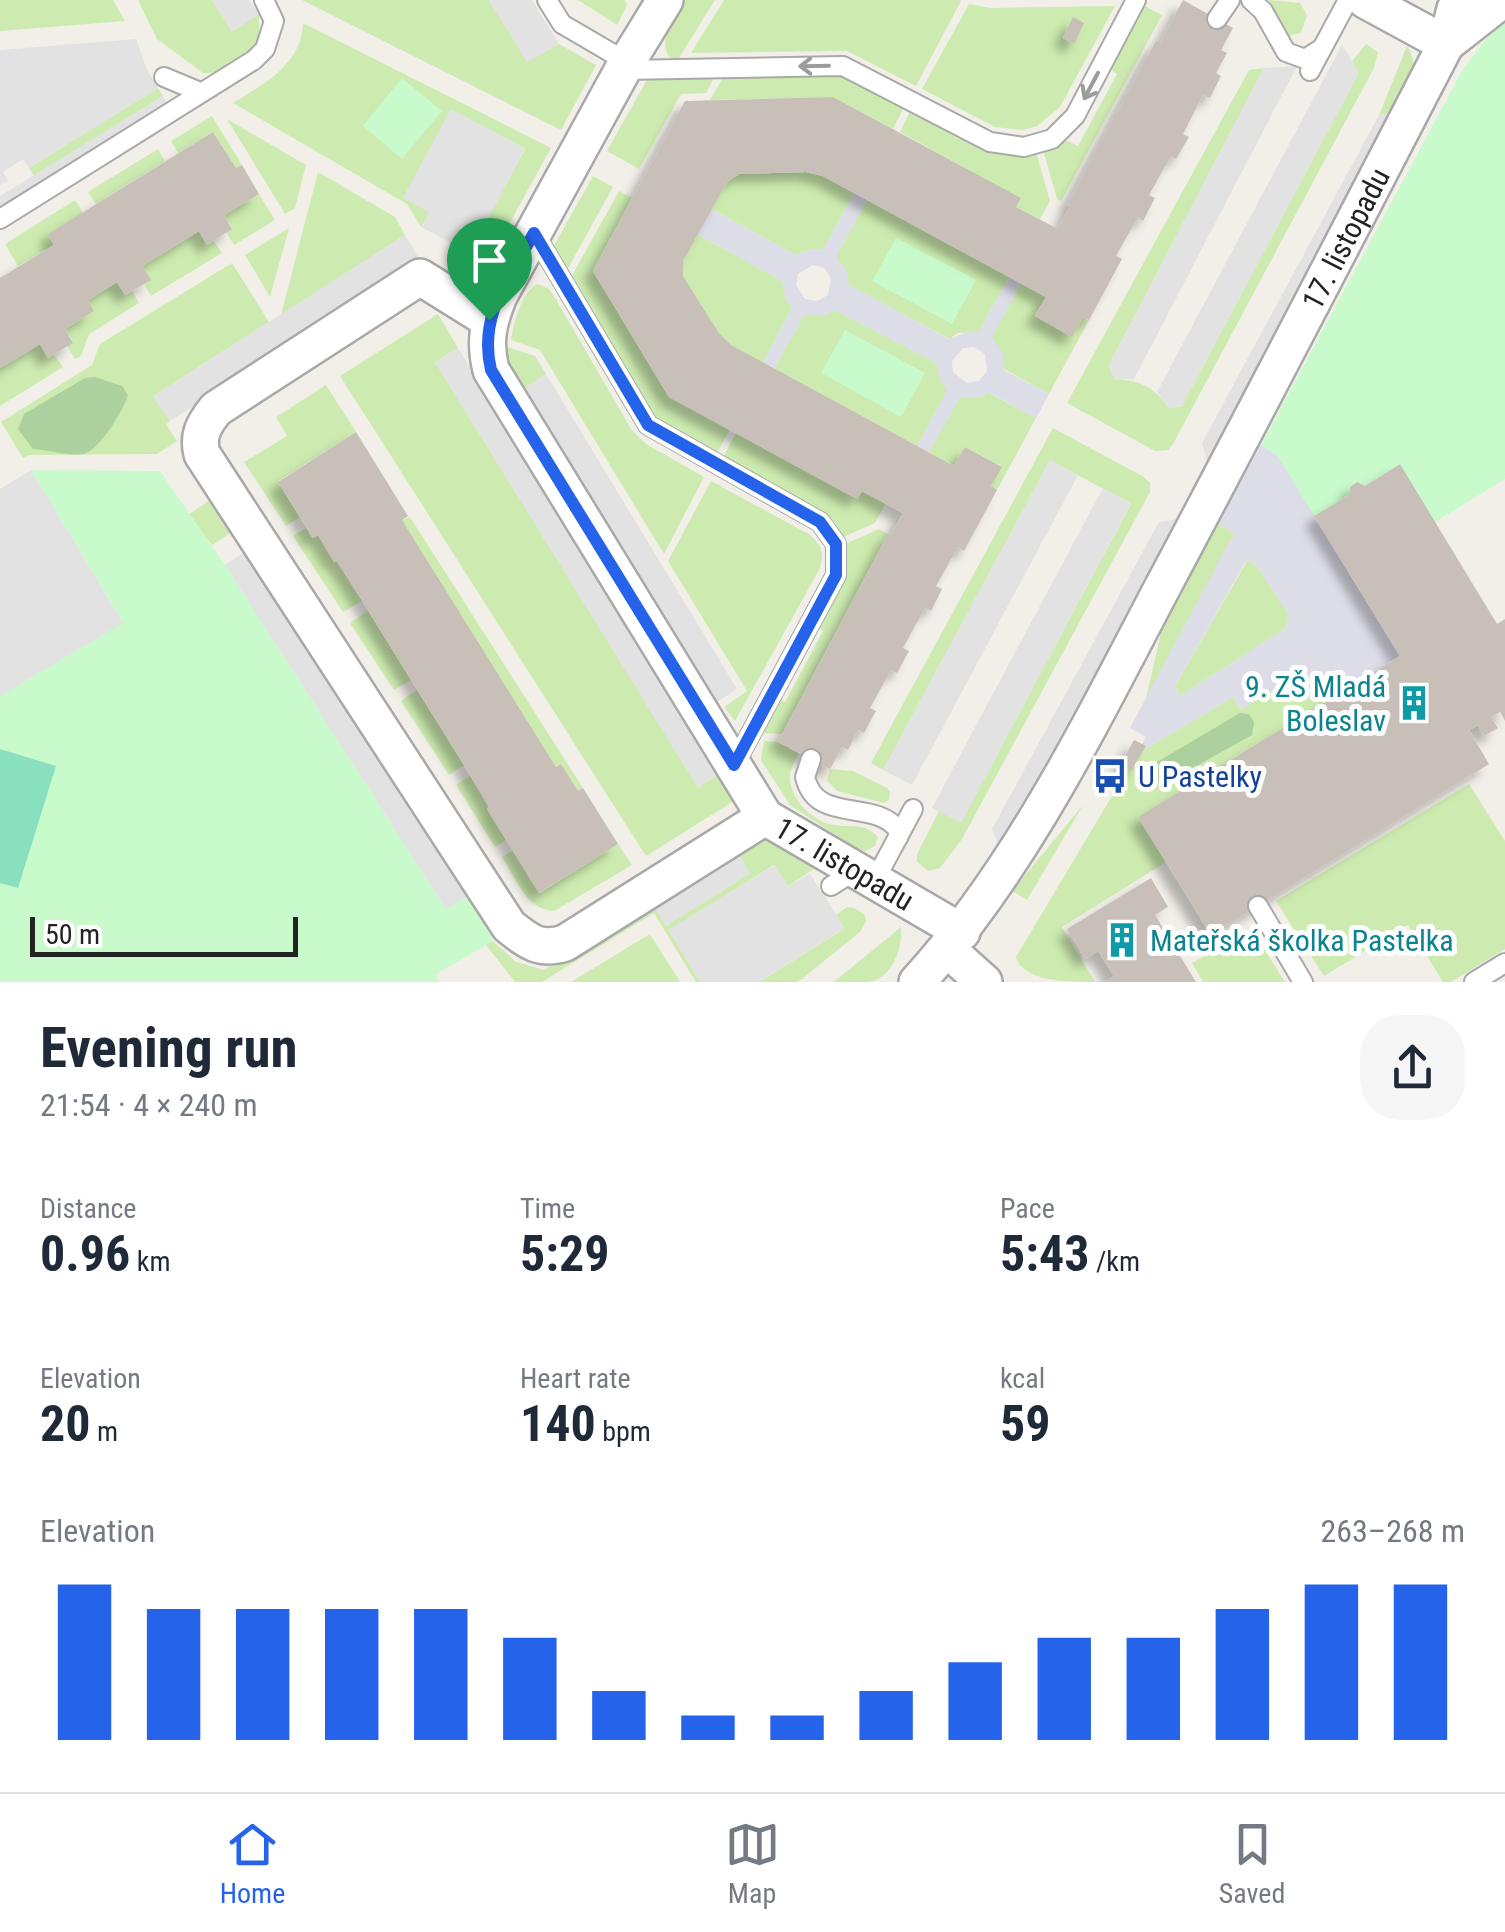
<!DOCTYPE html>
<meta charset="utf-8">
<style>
:root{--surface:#fff;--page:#f6f6f7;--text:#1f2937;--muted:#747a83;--line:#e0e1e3;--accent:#2563eb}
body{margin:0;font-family:"Roboto Condensed",sans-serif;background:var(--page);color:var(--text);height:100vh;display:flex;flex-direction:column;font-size:38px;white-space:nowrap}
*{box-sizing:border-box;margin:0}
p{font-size:32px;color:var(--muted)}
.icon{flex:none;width:55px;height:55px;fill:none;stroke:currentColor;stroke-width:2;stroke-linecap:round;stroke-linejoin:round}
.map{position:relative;height:982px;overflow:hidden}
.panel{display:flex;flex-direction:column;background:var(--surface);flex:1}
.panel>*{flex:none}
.scale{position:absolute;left:30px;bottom:25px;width:268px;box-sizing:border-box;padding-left:10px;border:5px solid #222;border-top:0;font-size:28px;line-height:35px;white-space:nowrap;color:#222;-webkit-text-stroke:8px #fff;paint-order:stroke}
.pin{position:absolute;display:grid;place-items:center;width:85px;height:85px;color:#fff;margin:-102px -42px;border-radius:50% 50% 50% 0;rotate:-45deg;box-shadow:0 0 10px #0007}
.pin .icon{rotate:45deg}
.round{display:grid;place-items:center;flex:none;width:105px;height:105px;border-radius:40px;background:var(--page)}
.head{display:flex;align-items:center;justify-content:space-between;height:170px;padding:0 40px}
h1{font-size:55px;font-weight:700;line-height:75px}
.stats{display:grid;grid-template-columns:repeat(3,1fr);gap:15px;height:170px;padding:10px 40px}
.stats div{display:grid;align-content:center}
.stats b{font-size:50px;font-weight:700}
.stats small{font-size:28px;font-weight:400}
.stats p{font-size:28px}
.chart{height:280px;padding:20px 40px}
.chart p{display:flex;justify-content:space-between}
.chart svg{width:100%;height:180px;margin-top:10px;stroke:var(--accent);stroke-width:6}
.tabs{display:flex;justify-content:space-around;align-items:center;height:140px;border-top:2px solid var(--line);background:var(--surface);font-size:28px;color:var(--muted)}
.tabs a{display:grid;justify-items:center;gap:5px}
.tabs .active{color:var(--accent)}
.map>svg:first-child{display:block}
.grass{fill:#cdebb0}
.forest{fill:#add19e}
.park{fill:#c8facc}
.pitch{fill:#88e0be}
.parking{fill:#e2e2e2}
.plaza{fill:#dddde8;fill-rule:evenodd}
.building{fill:#c7bfb8;filter:url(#shadow)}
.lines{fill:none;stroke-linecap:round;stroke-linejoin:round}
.lane-casing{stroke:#a9a9a9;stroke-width:22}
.street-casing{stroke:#a9a9a9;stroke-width:40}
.lane{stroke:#fff;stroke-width:18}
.street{stroke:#fff;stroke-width:35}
.oneway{stroke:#9c9c9c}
.route-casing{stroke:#fff;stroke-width:20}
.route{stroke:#2563eb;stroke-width:12}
.labels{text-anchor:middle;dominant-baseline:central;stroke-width:10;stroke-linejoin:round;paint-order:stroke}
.street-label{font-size:30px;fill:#222;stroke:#fff}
.culture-label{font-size:30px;fill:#0d838f;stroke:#fff;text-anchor:end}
.transit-label{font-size:30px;fill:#164399;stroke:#fff;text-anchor:start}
</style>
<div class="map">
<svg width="1505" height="982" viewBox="0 0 1505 982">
<defs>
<filter id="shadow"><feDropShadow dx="-9" dy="9" stdDeviation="5" flood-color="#0004"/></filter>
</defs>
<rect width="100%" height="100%" fill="#f2efe9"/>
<!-- grass -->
<g class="grass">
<polygon points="0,0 113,0 125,21 0,31"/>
<path d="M138,0H212L232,31L259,14V36C249,55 226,75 203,73L157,39Z"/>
<polygon points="302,0 489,0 527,61 559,44 596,65 561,130"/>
<polygon points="578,0 625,0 627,5 617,25"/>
<path d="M685,0H715L677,61L669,57C658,36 674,18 685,0Z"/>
<polygon points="724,0 959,0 961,1 916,86 847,51 691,53"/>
<polygon points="1269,0 1300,3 1307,15 1301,33 1288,36"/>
<polygon points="969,4 990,8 1115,6 1060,107 1037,126 1023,130 995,127 922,89"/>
<polygon points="1143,5 1162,15 1061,201 1057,199 1043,150 1063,139 1078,146 1117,74 1109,68"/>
<path d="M303,23L551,148L481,275C461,280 450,265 458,248L469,253L525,149L404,197L430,212L421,227L407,204L233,103C264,84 302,64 303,23Z"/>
<path d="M1366,44L1378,52L1374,68L1173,444L1168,450L1155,451L1067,403L1249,70L1264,68L1109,365L1114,379C1140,380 1154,387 1169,408L1182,406L1358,74L1352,61Z"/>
<path d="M1407,46C1422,69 1408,89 1398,112L1379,115Z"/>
<polygon points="841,74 904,107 893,129 833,97 710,100 724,76"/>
<polygon points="715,76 706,93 681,94 639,169 607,151 648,78"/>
<polygon points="158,88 163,96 34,176 29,168"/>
<path d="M910,111C947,131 991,165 1036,152L1050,201L1040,219L1016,207L1020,198L900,132Z"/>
<polygon points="212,116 242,165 236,168 213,132 178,153 171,141"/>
<polygon points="227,119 306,165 295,208 285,214"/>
<polygon points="158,149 165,161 96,204 88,192"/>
<polygon points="318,172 395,217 405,235 281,315"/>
<polygon points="806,172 823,176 854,193 823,250 813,249 796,255 712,209 727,182 739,174"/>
<polygon points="593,176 613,187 566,272 553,247"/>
<polygon points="619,191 632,198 593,271 669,397 730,429 716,455 656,419 570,279"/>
<polygon points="259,194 275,220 234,245 226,232 232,228 224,215"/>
<polygon points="75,200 83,213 48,234 54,245 18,266 5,244"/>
<polygon points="867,200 1009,277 979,332 958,333 950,339 848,285 836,256"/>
<polygon points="289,228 270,297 245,255"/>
<polygon points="199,231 207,244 213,240 222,253 151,296 144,284 150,279 142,266"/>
<polygon points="697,234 782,281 792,308 763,363 731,345 719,333 683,276 683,261"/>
<polygon points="232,263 269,322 153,396 170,421 166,424 177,441 157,454 29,455 23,458 1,422 92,365 100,344"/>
<polygon points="117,282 125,295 132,291 139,303 89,334 81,356 75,359 67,346 73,342 65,329 94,311 88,300"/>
<polygon points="1021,283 1046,297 1035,315 1083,317 1089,320 1049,394 1004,369 991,338"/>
<path d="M537,284L548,288L554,296L631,429L646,444L704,477L664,554L540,350L511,340C514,321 521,294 537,284Z"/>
<polygon points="835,310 937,363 941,381 948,390 917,446 774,369 804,315"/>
<polygon points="438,314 458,348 435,362 698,787 721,773 734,801 646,856 340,376"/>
<polygon points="40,344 48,358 54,355 63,367 0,406 0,368"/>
<polygon points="504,346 535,356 546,374 524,389 511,369"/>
<polygon points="326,385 356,432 278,481 300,517 286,526 244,462 287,436 276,417"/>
<polygon points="989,393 1036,418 997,490 991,486 1001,466 965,447 954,466 929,452 960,396 979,397"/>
<polygon points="1053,428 1144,477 1150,483 1150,492 962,839 940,868 928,871 917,862 917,854 939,811 961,822 1131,504 1050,460 883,770 871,763"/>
<polygon points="736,433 886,503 875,523 843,537 833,520 826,515 722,459"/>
<path d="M711,481L810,535C822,545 825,555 819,570L735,721L724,707L747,691L668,561Z"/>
<polygon points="213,498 235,530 212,545 188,515"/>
<polygon points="410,517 583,788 578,791 561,764 556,767 402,520"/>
<polygon points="1218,524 1235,533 1146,699 1162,628"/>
<polygon points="306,528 312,538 318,535 362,601 343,612 293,536"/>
<polygon points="879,529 888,534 782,734 760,733 778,699 785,702 823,631 818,627 843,580 847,568 845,544"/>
<polygon points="1247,561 1256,565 1288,613 1286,628 1180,696 1175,686"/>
<polygon points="368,611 411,680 394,690 350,623"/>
<path d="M1327,675L1338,694L1138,817L1166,862L1062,927L1095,982C1069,982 1023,982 1016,957L1137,754L1233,697L1241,709L1280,686L1289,697Z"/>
<polygon points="417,690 464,765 449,775 401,701"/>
<path d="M764,741L778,742L799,753C796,760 791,767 790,775C789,798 812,822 834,825C851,828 865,822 878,837L875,846L866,851L857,849L790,805L761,760Z"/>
<polygon points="830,769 853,771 887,788 890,792 889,800 884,803 837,791 827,781"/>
<polygon points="470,776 506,840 495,847 456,785"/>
<polygon points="1469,784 1505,841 1505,949 1451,982 1443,982 1408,925 1324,976 1276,901"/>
<polygon points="1083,805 1027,900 1012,891"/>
<polygon points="767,839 812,863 814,869 788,886 774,865 669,930 700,982 696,982 654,913 542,982 515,982 486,945 493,941 516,962 544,970 653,905 666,926 750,873 737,852"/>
<path d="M618,844L632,865L554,911C527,911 515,877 502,857L513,850L540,893Z"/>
<polygon points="847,907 854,908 865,915 866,921 860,932 798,982 759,982 844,929 836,915"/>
<path d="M901,927C903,947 892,979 869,982C858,982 846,982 834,982Z"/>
<polygon points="1251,928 1285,982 1203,982 1192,963"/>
<polygon points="650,934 680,982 571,982"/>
</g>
<!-- forest -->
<g class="forest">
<path d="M95,377L122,386L128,395C124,410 98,452 83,454C68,456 48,450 33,449L18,429L24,414L85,378Z"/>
<polygon points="1240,713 1249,714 1254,722 1252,735 1166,783 1157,782 1151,773 1157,762"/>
</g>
<!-- park -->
<g class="park">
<polygon points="1505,14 1505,479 1435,522 1400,464 1365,486 1356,482 1350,487 1349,495 1314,516 1277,455 1261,445 1462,71"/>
<polygon points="402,78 442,111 402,159 363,126"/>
<polygon points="896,238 976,280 952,324 872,281"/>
<polygon points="845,330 925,373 901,417 821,373"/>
<polygon points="31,470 160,471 225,565 446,909 470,895 493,941 436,974 439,982 0,982 0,696 123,622"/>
</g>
<!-- pitch -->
<polygon class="pitch" points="0,749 56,766 18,888 0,883"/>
<!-- parking -->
<g class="parking">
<polygon points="212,0 249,0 259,14 232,32"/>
<polygon points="489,0 532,0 559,44 527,62"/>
<polygon points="136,39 147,70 158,88 29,168 23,159 3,172 8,181 0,185 0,50"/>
<polygon points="1342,45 1359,73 1182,406 1169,408 1157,392"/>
<polygon points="1297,66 1134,379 1114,379 1109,365 1264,68"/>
<polygon points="163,96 169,108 0,212 0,196"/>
<polygon points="451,109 525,148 470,253 421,227 429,212 403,198"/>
<polygon points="1398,112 1208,464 1202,443 1379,115"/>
<polygon points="405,235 421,262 170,421 153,396"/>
<polygon points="458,348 721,773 698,788 435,362"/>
<polygon points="546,374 737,689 714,704 524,389"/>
<polygon points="1050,460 1078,475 912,785 883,770"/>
<polygon points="31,470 123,623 0,696 0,489"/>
<polygon points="1103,488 1131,503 961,823 932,808"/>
<polygon points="1179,519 1000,847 992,829 1159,522"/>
<polygon points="248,550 470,895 446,909 225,565"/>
<polygon points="737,852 750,873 666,926 653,905"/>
<polygon points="775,865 788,886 810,874 845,928 759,982 700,982 668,930"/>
</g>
<!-- plaza -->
<g class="plaza">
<path d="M854,193L867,200L836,256L847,272L849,285L949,339L969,331L979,332L1009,277L1021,283L992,338L1003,353L1004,370L1049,394L1036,418L990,393L979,397H960L929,452L917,446L947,390L941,381L936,363L835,310L824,316L804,315L774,369L763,363L792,308L785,299L782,281L697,234L712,209L796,255L813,249L823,250ZM813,265L824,268L831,278L828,295L817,301L805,299L796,285L798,274ZM974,347L985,354L987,371L979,381L967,383L953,372L952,361L963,348Z"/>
<path d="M1261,445L1277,455L1400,656L1338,694L1326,675L1288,697L1280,686L1241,709L1233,697L1137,754L1146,737L1130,728L1234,533L1218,524ZM1246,561L1256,565L1288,613L1286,628L1180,696L1175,686Z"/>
</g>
<!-- building -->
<g class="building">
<polygon points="1183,0 1233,28 1221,50 1227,53 1216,73 1221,76 1210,98 1203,95 1183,134 1189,137 1176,159 1171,156 1149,195 1155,198 1143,221 1138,217 1116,256 1122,259 1089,320 1083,317 1072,337 1035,316 1046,297 823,176 806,172 739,174 727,182 683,261 683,276 719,333 731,345 954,466 965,447 1002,467 991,486 997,490 964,551 958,547 936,586 942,589 931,611 925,608 903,648 909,651 897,673 891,670 870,708 876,711 864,733 858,730 848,750 842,747 830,769 778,742 888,534 891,535 903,513 862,491 857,499 669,397 593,271 685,101 833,97 1021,198 1016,207 1058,229 1070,206 1067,205 1144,62 1156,41 1160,43"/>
<polygon points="1073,17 1084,23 1074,44 1063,38"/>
<polygon points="213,132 236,168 242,165 259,194 224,215 232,229 207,245 199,231 142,266 151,280 125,295 117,282 88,300 94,311 65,329 73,343 48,358 40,344 0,368 0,278 54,245 48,234"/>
<polygon points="356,432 408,516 402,520 556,767 561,764 578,791 583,788 618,844 539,893 487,809 490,807 337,560 334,562 318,535 313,538 278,482"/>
<polygon points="1400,464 1497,624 1505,619 1505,721 1500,712 1491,717 1498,728 1484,736 1478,725 1469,730 1489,764 1211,935 1138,817 1400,656 1314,516 1349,495 1350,487 1357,482 1365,486"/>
<polygon points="1134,740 1146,746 1131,771 1120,765"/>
<polygon points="1151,878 1168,907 1155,915 1196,982 1104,982 1114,976 1098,951 1085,959 1067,929"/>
</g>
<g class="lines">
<defs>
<g id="lane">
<polyline points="547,0 562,24 627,62"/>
<polyline points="1251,0 1263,11 1286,52 1305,59 1322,48"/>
<polyline points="1217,19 1230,0"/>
<polyline points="622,70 843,66 990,142 1024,147 1052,139 1075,116 1136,0"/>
<polyline points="1310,71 1348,0"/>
<polyline points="164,77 200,92"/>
<polyline points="0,219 254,60 265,49 274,21 264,0"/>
<polyline points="534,233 648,425 820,522 836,544 836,575 734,765"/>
<path d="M811,759L805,777C816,825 875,798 898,830V838"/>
<polyline points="875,880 913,809"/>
<polyline points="831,886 856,870"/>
<polyline points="1258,906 1303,982"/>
<polyline points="1474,982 1505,963"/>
</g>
<g id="street">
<path id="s1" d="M665,0L627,62L499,296C488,323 484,342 491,370L765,817L962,932"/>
<polyline points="1365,0 1446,44"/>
<polyline points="1446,44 1502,0"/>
<path d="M489,320L420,277L216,409C204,424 197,435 202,454L509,926C529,942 540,951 565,943L765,817"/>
<polyline points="947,949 984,982"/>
<path id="s2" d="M917,982C1019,871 1091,723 1161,590C1258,408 1352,226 1446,44L1455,9L1463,0"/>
</g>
</defs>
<!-- lane casing -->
<use href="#lane" class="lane-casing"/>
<!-- street casing -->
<use href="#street" class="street-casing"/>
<!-- lane -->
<use href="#lane" class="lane"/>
<!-- street -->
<use href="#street" class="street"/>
</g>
<!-- one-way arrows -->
<defs><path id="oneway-shaft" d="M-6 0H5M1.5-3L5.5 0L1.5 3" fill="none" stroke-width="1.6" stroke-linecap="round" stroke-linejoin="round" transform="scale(2.5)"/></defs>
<g class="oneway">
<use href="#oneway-shaft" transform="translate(814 66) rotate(179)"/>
<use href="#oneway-shaft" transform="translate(1091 86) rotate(118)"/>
</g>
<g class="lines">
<defs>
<path id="route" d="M534,233L648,425L820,522L836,544V575L734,765L491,370C478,316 509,278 534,233Z"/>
</defs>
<!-- route casing -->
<use href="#route" class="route-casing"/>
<!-- route -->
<use href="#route" class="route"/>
</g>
<!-- icons -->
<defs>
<symbol id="building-bare" viewBox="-9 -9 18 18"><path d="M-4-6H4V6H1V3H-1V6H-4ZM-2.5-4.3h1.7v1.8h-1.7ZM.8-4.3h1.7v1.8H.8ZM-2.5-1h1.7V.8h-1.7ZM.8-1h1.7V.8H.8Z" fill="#0f9aa8" stroke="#fff" stroke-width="2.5" paint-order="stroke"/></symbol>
<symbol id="bus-bare" viewBox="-9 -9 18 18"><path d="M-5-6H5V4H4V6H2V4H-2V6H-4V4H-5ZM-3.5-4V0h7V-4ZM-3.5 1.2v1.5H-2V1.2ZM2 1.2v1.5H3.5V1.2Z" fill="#1a4fb4" stroke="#fff" stroke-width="2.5" paint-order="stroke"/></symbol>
</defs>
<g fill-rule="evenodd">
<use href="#building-bare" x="1389" y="678" width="50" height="50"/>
<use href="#bus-bare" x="1085" y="751" width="50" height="50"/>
<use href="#building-bare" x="1097" y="915" width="50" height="50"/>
</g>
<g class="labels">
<!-- street labels -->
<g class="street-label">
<text stroke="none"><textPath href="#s2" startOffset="860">17. listopadu</textPath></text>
<text stroke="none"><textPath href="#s1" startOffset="1032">17. listopadu</textPath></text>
</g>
<!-- culture labels -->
<g class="culture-label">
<text x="1386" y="686">9. ZŠ Mladá<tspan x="1386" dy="34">Boleslav</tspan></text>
<text x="1150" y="940" text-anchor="start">Mateřská školka Pastelka</text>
</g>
<!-- transit labels -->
<g class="transit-label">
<text x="1138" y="776">U Pastelky</text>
</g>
</g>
</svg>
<div class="scale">50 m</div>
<div class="pin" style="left:489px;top:320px;background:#1e9e55"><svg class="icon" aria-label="arrive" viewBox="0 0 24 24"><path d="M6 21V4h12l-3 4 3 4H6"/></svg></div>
</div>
<section class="panel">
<div class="head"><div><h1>Evening run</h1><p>21:54 · 4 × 240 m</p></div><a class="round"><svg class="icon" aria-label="share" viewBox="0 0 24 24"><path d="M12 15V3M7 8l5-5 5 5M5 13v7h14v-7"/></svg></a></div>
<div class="stats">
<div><p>Distance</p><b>0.96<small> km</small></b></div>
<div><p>Time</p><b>5:29</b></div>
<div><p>Pace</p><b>5:43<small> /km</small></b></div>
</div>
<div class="stats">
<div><p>Elevation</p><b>20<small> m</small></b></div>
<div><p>Heart rate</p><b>140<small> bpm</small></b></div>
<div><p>kcal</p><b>59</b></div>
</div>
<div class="chart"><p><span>Elevation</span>263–268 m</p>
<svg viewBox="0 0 160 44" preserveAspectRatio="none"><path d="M5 44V6M15 44V12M25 44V12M35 44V12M45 44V12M55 44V19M65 44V32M75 44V38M85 44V38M95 44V32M105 44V25M115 44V19M125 44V19M135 44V12M145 44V6M155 44V6"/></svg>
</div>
</section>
<nav class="tabs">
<a class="active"><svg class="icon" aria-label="home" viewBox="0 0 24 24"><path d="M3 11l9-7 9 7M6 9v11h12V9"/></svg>Home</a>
<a><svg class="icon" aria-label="map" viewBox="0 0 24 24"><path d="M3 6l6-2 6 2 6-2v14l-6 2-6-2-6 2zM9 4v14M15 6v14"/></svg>Map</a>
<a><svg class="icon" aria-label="saved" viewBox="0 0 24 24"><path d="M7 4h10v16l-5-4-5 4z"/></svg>Saved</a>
</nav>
